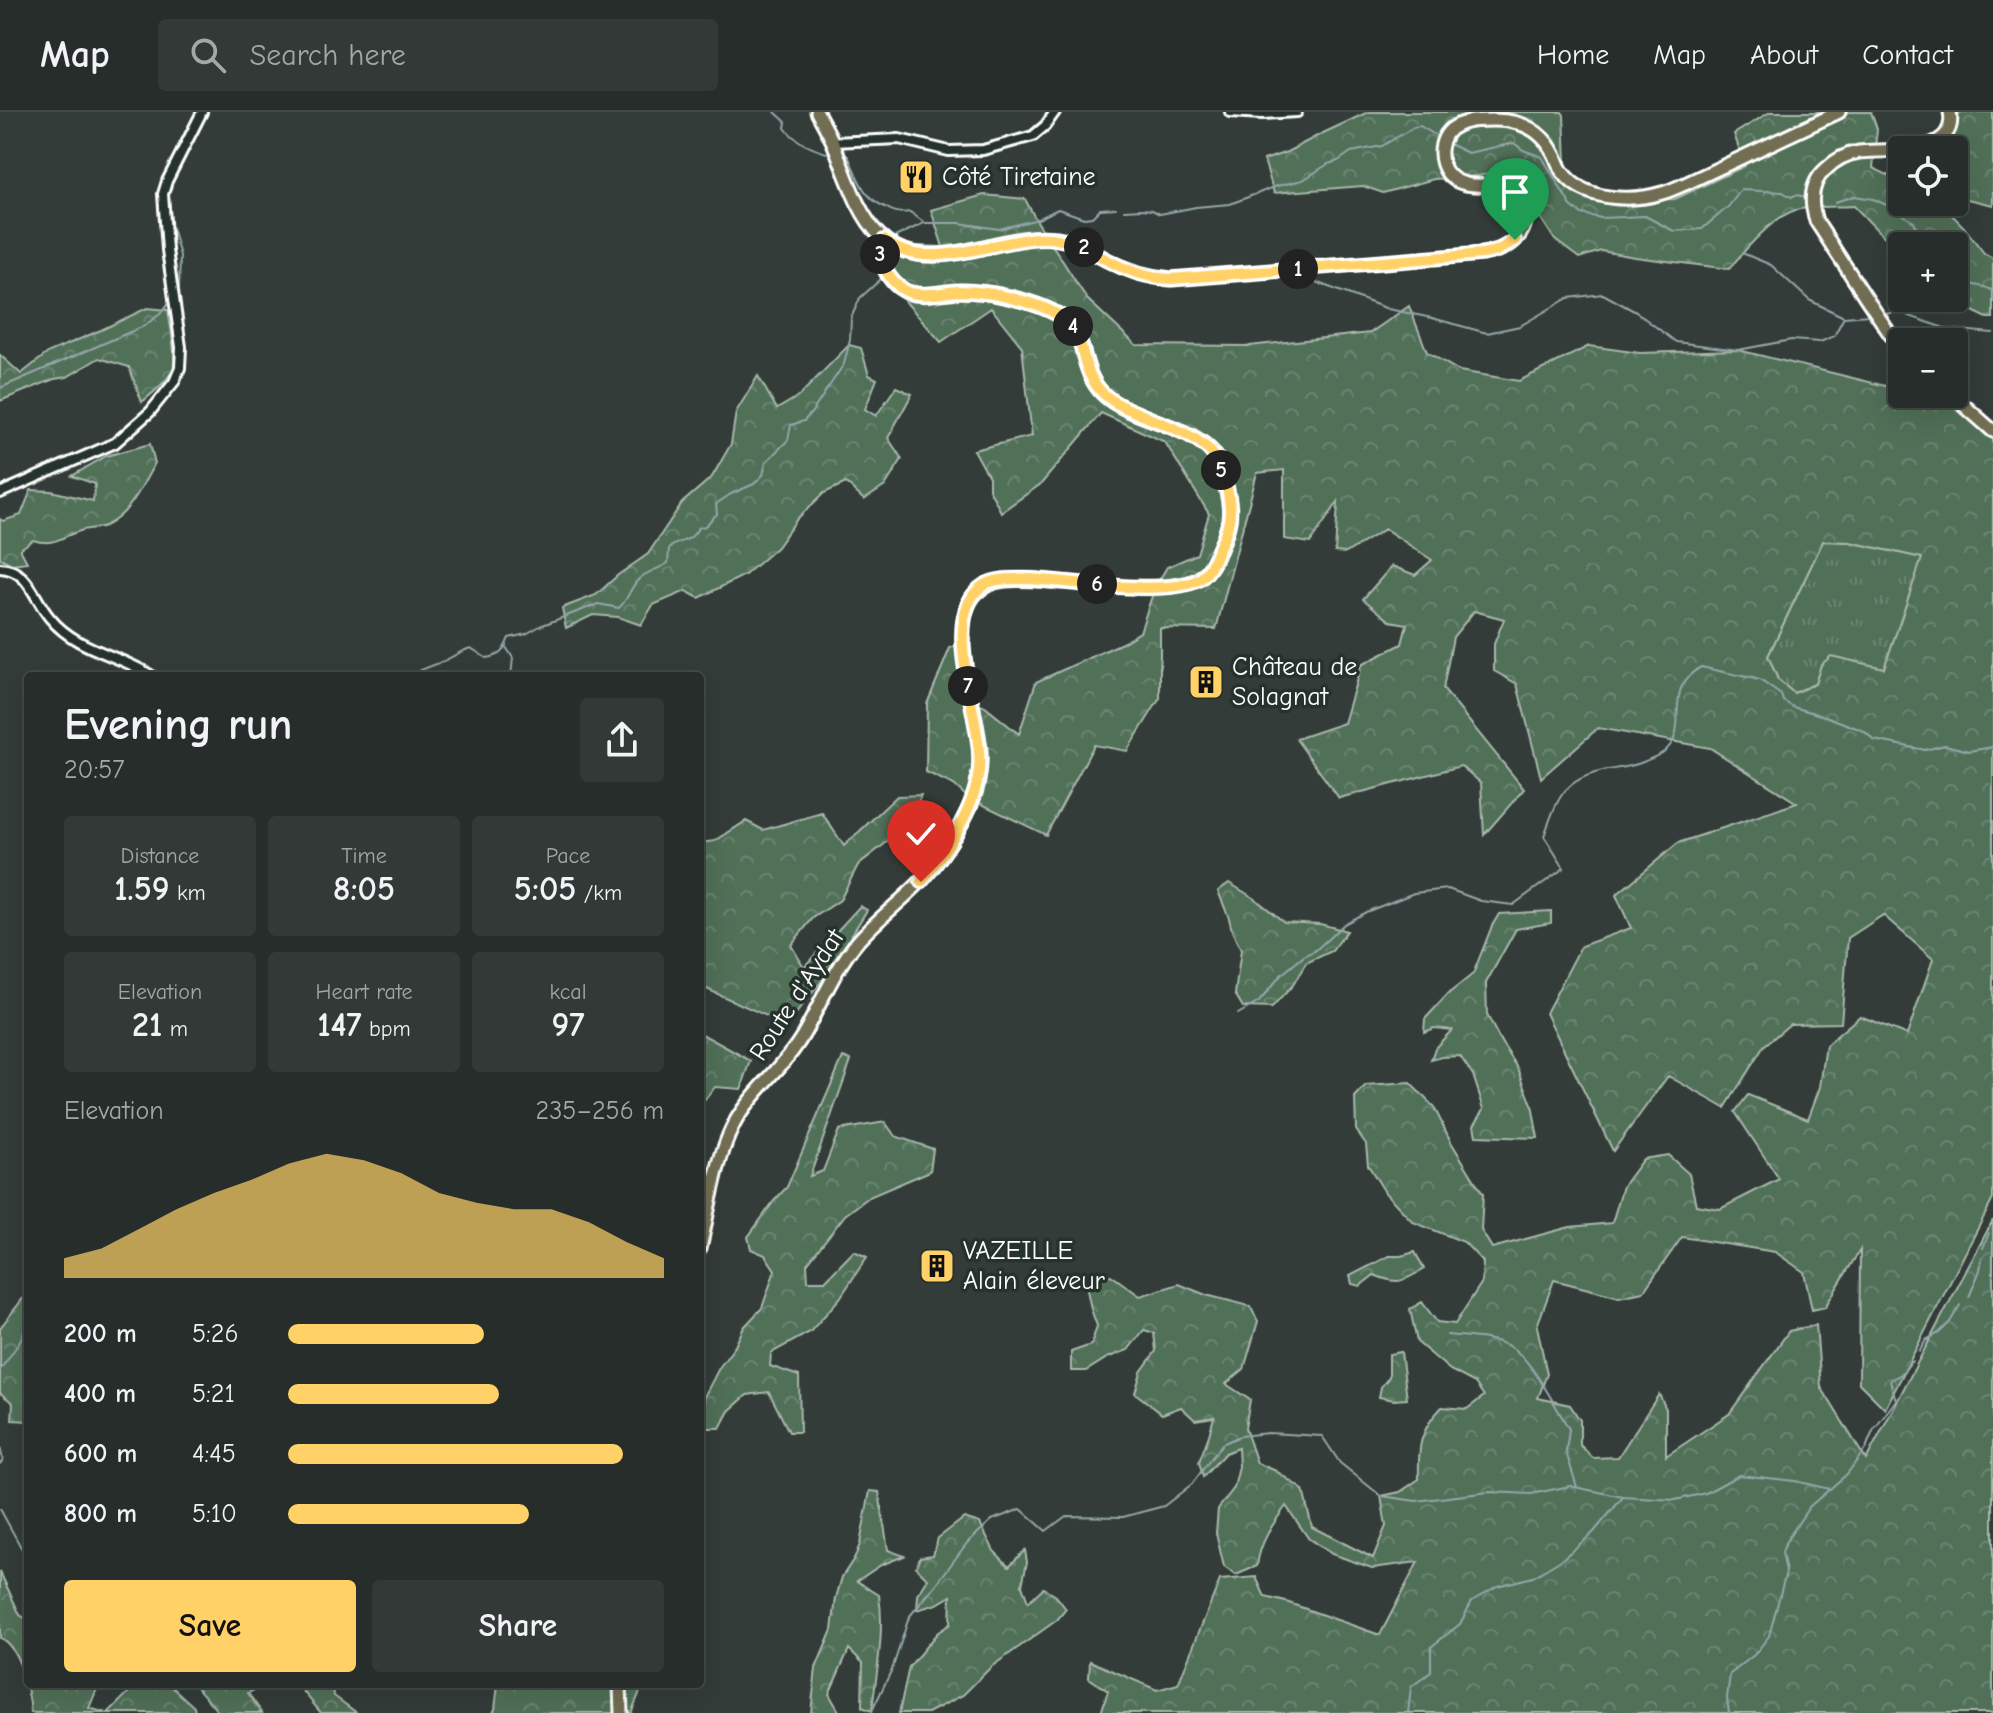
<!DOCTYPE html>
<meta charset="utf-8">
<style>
:root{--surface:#262d2b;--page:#323937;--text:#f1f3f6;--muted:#a4a8a9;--line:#424947;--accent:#ffd166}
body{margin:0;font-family:"Comic Neue",sans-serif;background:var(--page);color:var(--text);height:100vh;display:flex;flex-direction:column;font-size:30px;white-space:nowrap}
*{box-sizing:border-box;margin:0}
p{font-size:26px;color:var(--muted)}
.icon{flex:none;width:44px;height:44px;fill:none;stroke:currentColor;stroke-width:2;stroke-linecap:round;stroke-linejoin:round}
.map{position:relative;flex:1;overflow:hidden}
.drawer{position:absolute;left:24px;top:560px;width:680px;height:1016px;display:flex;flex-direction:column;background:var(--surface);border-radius:8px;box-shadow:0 8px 32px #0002,0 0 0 2px var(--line)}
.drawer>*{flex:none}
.buttons{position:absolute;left:1888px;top:24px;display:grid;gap:16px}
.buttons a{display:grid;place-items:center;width:80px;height:80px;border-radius:8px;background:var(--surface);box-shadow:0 8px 32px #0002,0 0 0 2px var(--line);font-size:40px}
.pin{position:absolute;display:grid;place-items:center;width:68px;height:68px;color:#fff;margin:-82px -34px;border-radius:50% 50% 50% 0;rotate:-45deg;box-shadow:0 0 8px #0007}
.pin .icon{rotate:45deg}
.km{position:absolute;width:40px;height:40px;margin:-20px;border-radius:50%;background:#222;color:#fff;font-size:22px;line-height:40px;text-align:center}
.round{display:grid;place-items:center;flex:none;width:84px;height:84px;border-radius:8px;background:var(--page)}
.head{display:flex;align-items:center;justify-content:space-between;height:136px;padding:0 40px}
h1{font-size:44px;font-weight:800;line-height:60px}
.metrics{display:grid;grid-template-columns:repeat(3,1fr);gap:12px;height:136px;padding:8px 40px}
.metrics div{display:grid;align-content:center;border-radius:8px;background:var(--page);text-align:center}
.metrics b{font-size:34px;font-weight:800}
.metrics small{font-size:22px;font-weight:400}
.metrics p{font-size:22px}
.chart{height:224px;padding:16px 40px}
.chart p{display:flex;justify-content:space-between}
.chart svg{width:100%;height:144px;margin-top:8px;fill:var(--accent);opacity:.7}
.cta{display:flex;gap:16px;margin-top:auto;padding:16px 40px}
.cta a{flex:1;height:92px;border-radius:8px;background:var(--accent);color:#111;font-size:32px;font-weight:800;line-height:92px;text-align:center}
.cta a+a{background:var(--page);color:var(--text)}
ul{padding:0 40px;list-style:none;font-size:26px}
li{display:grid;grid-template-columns:128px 96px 1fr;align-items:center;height:60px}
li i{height:20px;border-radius:10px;background:var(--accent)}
header{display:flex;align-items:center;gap:48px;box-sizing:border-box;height:112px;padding:0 40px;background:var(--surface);border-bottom:2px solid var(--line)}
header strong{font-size:38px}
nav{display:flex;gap:44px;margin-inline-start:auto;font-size:28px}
.search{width:560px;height:72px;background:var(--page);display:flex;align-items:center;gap:20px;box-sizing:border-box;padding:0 28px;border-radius:8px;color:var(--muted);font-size:30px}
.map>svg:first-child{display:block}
.grass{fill:url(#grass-tufts);stroke:#a8b8ac;stroke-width:2}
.forest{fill:url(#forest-crowns);stroke:#a8b8ac;stroke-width:2;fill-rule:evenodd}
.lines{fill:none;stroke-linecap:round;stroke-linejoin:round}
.stream{stroke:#94a7aa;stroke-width:2}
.minor-casing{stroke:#fff;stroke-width:14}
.major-casing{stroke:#fff;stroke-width:17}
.minor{stroke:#26332d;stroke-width:8}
.major{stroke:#726e52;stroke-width:11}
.route-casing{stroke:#fff;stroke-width:16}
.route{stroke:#ffd166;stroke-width:10}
.labels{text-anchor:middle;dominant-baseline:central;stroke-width:7;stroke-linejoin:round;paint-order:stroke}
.poi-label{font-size:26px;fill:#fff;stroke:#26332d;text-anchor:start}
.street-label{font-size:26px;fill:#fff;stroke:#26332d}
</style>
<header>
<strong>Map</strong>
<div class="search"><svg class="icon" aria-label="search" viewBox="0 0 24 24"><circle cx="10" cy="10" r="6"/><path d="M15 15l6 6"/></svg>Search here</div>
<nav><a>Home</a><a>Map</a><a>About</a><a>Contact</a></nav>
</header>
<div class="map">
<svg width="1993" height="1601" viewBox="0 0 1993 1601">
<defs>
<pattern id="grass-tufts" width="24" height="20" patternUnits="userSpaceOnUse" patternTransform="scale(2)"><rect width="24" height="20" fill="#517059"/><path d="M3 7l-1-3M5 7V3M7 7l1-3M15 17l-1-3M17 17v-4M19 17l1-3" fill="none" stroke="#6b8572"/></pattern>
<pattern id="forest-crowns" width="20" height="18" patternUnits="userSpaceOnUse" patternTransform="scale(2)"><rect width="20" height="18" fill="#517059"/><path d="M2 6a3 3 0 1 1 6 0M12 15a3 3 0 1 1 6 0" fill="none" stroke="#6b8572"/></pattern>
</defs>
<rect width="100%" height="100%" fill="#333c39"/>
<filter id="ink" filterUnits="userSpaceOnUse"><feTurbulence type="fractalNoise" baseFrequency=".0125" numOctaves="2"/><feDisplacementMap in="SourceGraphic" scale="16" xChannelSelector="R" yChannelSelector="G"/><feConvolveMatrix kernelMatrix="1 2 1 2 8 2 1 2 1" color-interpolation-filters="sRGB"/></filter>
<g filter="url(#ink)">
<!-- grass -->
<polygon class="grass" points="1823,429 1850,430 1923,446 1884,556 1821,553 1815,572 1794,581 1778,568 1768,544"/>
<!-- forest -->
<g class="forest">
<path d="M1368,0H1562L1564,3L1567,73L1602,90L1675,87L1745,54L1734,22L1770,0H1871L1877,17L1873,56L1902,70V90H1939L1963,114L1984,141L1993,146V206H1987L1946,186H1954V134H1902V140L1878,119L1854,94C1838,95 1811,94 1796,98C1773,104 1744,139 1729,157L1635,145L1601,139L1579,146L1555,128L1535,97L1526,73L1508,59L1477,64L1434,67L1383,81L1363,74L1274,81L1264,48L1287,40L1321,22Z"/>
<polygon points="1960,0 1993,0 1993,93 1954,84 1954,38 1943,38"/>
<path d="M984,83L1025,87L1035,106L1087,187L1136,233L1249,234L1370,221L1409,194L1427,240L1459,259L1519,269L1589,234L1640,241L1738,238L1902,278V282H1917L1956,292L1993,325V1087L1885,1297L1859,1271L1860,1138L1825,1195L1812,1198L1804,1160L1775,1140L1682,1125L1643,1180L1619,1185L1554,1168L1537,1214L1547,1262L1538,1286L1570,1293L1580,1308V1333L1593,1346L1618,1345L1659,1282L1666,1297V1344L1729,1302L1789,1219L1816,1213L1821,1275L1866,1348L1993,1108V1601H1101L1108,1579L1089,1566L1090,1549L1157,1578L1178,1572L1220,1468L1256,1465L1265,1485L1286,1490L1380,1523L1418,1450L1372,1456L1332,1442L1309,1427L1286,1394C1272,1413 1260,1430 1257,1454L1236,1463L1224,1455L1216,1421L1218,1397L1234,1376L1239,1355L1238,1336L1225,1341L1203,1365L1199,1350L1209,1323L1214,1305L1195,1308L1181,1295L1162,1302L1135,1281L1141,1260L1156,1239L1154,1221L1144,1218L1128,1238L1107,1246L1086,1259H1071V1240L1091,1233L1097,1214L1091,1197L1087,1178L1094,1167L1111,1163L1140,1184L1179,1172L1206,1183L1250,1194L1258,1209L1244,1257L1226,1272L1250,1288L1245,1316L1257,1351L1276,1359L1303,1378L1312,1415L1373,1446L1386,1414L1381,1384L1400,1380L1419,1367C1418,1337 1419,1318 1442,1295L1467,1297L1484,1284L1475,1271L1450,1258L1417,1230L1410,1197L1422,1190L1437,1210L1455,1212L1482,1170L1483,1150L1464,1130L1413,1110L1386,1082L1368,1053L1366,1032L1356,1018L1355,986L1366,974L1410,971L1434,995L1451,1030L1483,1082L1481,1118L1492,1136L1570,1115L1612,1111L1623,1074L1643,1047L1668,1043L1689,1062L1696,1093L1720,1097L1779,1067L1735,1000L1748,983L1808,1007L1820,975L1826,933L1860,904L1907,923L1933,847L1883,803L1848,826L1841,911L1790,912L1764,934L1725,996L1668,964L1613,1039L1546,901L1581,834L1631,816L1616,783L1678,731L1797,691L1710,636L1598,616L1541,666L1517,572L1494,559V532L1504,507L1474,499L1453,525L1443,577L1524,677L1484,723L1481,671L1461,654L1339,686L1296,627L1344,611L1361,553L1402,532L1407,512L1390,509L1363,487L1392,454L1415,463L1432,448L1385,417L1346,441L1335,440L1338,390L1310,431L1284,427V358L1257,361L1216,517L1160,516V586L1127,639L1094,633L1046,723L967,685L954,673L926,660L927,592L950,536L958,533L968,592L984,594L1019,622L1036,570L1122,531L1140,520L1155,475L1167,455L1197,442L1209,402L1165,330L1101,301L1041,372L1001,400L989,377V365L974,338L1032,324L1022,235L991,196L941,230L896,179L888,142L896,133L943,135L931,98ZM1823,429L1850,430L1922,446L1884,556L1831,544L1821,553L1815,572L1794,581L1778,568L1768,544Z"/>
<path d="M147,196L168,198C170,211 177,245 173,257C168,269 152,282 142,290L129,255L99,246L67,265L54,267L0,289V243L21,262L49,240L101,218Z"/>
<polygon points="849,233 861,236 869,263 877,267 865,297 876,304 896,275 912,282 888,326 902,347 885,374 864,388 846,371 824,381 797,407 777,435 745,463 699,486 686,479 653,493 641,513 618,505 593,503 566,516 562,496 596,483 618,463 648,442 682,391 712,365 731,332 736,300 758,264 777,297 799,284"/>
<path d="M150,332L155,351C142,373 130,403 105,414C97,417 88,416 80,419C62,424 54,435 33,428L20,437L27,450L12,452L0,446V407L3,409L21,403L31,378L51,379L93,389L95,372L72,364L106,344Z"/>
<polygon points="921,683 910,712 858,753 840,788 813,806 791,833 804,855 860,794 867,798 828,861 787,913 700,874 700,731 715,729 746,709 763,718 822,701 844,734 897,684"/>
<polygon points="1229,771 1254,786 1284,810 1320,812 1347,819 1332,839 1306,851 1293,873 1272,896 1243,895 1235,882 1241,838 1232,819 1229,806 1218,779"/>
<polygon points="1551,799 1551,811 1516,817 1486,871 1487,903 1501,930 1518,956 1532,993 1538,1026 1476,1024 1474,1013 1484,997 1473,963 1460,944 1442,945 1431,948 1435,936 1452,918 1434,916 1424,920 1425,907 1448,882 1473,862 1492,814 1499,802"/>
<polygon points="700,921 751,949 741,977 715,975 700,994"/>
<polygon points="843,945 851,948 810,1064 823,1059 839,1018 885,1010 895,1024 933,1037 930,1059 869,1085 845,1103 807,1152 808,1169 825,1169 854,1139 867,1145 840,1186 810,1220 771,1241 770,1254 799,1264 800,1320 789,1320 769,1280 747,1283 729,1299 720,1316 703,1316 704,1285 719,1256 735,1234 744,1215 762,1196 775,1158 765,1143 751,1137 748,1125 774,1089 787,1075"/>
<path d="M1415,1140L1424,1157C1403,1170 1398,1173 1374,1163L1360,1174L1352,1172L1350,1164L1389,1144H1401Z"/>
<polygon points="28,1180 28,1309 12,1308 13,1291 0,1281 0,1216"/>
<polygon points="1401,1240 1407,1287 1394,1288 1379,1285 1381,1275 1389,1265 1389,1242"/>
<path d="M870,1379L879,1380L888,1438L904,1444L881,1453L857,1469L879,1483C885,1522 876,1561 872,1599L862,1595L863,1551L849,1537L829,1582L840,1601H811L816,1556L832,1518L836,1486L842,1465L855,1445L860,1432Z"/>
<polygon points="964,1406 980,1411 994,1439 1009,1454 1025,1438 1027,1450 1022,1473 1028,1490 1043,1476 1056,1484 1066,1497 1057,1508 991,1555 963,1583 928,1601 899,1601 909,1555 937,1521 950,1512 951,1484 937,1492 917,1498 918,1483 928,1467 916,1455 920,1445 933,1443 938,1426"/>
<path d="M0,1460L20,1503L28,1508V1572H99L89,1596L106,1601H31C29,1580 20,1535 0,1526Z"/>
<polygon points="169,1572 194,1595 195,1601 108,1601 130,1579"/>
<polygon points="194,1572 266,1572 248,1581 262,1601 219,1601"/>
<polygon points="297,1572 333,1572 334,1584 357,1601 321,1601"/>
<polygon points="498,1572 646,1572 642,1575 631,1601 493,1601 495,1597"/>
</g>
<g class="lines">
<!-- stream -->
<g class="stream">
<path d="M775,0L786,10L785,16C796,30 814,38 831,42"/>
<polyline points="1449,32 1468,41 1514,31 1523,38 1542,45 1571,94 1582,102 1601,106 1645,104 1674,119 1702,117 1728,95 1741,78 1783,80 1791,85 1796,83 1806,85"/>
<path d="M848,44C858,65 862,85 885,95C894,100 899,102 910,100L925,111H959L999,117L1038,107L1058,97L1084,106L1092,105L1100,97L1116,96"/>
<polyline points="1835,90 1854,84 1873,87 1889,94 1914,110 1918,119 1933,134"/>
<polyline points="1124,98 1142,97 1152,98 1160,102 1196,95 1230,92 1277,74 1303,68 1328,52 1338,49 1351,40 1382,34 1414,15 1420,14 1440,26"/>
<polyline points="172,115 180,144 179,178"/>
<polyline points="893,126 924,111"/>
<polyline points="1742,141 1771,153 1809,188 1844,205"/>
<path d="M1954,147C1962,154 1961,164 1968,170C1973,175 1985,173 1993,179"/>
<polyline points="1310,168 1388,197 1432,206 1487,221 1520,214 1568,186 1603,182 1636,200 1676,230 1738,238 1791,228 1820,230 1834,224 1844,205 1869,203"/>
<polyline points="1884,202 1898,200 1947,217 1993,221"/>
<polyline points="0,276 144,214 160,202 169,191"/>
<polyline points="506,535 513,546 511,564"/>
<path d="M412,564C421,556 431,555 441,550C452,546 460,539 471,536L486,546C502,543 502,541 509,526L526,522L540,514L598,492L619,496C628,488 630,476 638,468C646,459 658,458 668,451L669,437C678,426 688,434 698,416L705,414L717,402L716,392L731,382L754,372L763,363L766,350L788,328L791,313L804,309L812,300L844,252L850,228L851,206L860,186L881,167L876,149"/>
<path d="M1238,902L1259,890L1281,863L1304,844L1316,838L1344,812L1366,800L1414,781L1448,777L1481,789L1513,793L1564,756L1544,724C1558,685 1563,667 1607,658C1619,656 1631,655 1643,650C1649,647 1659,644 1665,639C1692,616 1660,577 1701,555L1760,568L1781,583L1783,589L1793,595L1828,605L1864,619L1874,628L1925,638L1945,633L1969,639L1993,635"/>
<polyline points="1983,1136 1989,1121"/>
<polyline points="1969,1185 1980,1158 1982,1146"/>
<path d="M1447,1223C1467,1225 1499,1225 1515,1238C1534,1253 1556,1295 1569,1317L1566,1340L1577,1375"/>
<polyline points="1919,1240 1926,1228 1939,1221 1950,1210 1960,1193"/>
<polyline points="0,1258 19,1231 28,1212"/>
<polyline points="0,1335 3,1348 0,1352"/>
<polyline points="0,1397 28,1448"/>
<polyline points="872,1599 893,1555 909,1505 935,1474 967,1431 992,1408 1021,1397 1046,1419 1066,1404 1123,1405 1164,1394 1192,1372 1222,1332 1240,1324 1268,1321 1322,1324 1340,1351 1381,1384 1416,1389 1489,1380 1531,1382 1570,1374 1623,1385 1675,1388 1706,1381 1739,1363 1795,1369 1829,1377"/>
<polyline points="1408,1601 1411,1575 1431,1560 1431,1535 1460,1512 1472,1489 1497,1474 1533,1465 1561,1448 1593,1421 1623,1385"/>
<path d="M1729,1601L1727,1586L1730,1562L1754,1543L1769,1524L1786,1460L1782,1440L1787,1428L1809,1395L1847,1362L1866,1336L1873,1319L1896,1288L1890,1269C1894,1264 1897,1266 1901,1262C1906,1258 1908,1252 1913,1249"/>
</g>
<defs>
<g id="minor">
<polyline points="1230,0 1262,2 1297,0"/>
<polyline points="833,30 899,27 949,39 983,38 1033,24 1045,14 1055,0"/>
<polyline points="0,381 115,331 150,300 174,270 180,256 181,235 167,138 163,82 167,69 202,0"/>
<path d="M0,456C29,457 34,488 50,506C77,539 119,542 152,564"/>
</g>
<g id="major">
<path d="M817,0C823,11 829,21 834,33C860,98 873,158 961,140C991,134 1026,122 1057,126C1076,129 1091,139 1107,148C1128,159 1148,165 1171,167L1483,142C1495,139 1507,137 1516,127C1523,120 1527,109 1525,99C1520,56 1472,86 1450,64C1436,50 1438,21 1458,13C1469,8 1482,8 1494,8C1520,8 1542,18 1554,42C1558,49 1559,57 1565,63C1586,89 1632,90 1662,81C1670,79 1678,75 1685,72L1839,0"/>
<path d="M1902,236L1890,222L1866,186L1816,109C1810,90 1810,71 1826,57C1835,48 1846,42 1859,40C1886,37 1959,45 1950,0"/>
<polyline points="1951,282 1993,319"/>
<path d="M700,1136C709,1097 718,1034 740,1002C758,974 786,953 803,923C821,892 834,857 858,829C877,807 900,791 920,770C936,754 962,714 971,692C978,677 981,656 980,639C978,600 944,511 977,480C993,465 1015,467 1036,468C1072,470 1169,484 1198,467C1213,459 1224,430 1228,414C1232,399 1228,383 1224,368C1222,361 1221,352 1217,346C1197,312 1130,309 1103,282C1078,257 1090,221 1059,203C1033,188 990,179 961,179C944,179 923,186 907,180C888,172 876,146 884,128"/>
<polyline points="620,1572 621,1601"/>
</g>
</defs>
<!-- minor casing -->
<use href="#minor" class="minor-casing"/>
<!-- major casing -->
<use href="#major" class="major-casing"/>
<!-- minor -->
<use href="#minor" class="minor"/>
<!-- major -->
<use href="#major" class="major"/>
</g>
</g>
<g class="lines" filter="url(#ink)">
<defs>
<path id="route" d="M921,770C947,738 974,699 979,659C985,611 936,504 984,473C996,466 1012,467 1026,467C1065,468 1170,486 1200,467C1210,460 1214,447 1219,436C1225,424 1231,410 1230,396C1224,330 1196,326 1142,303C1131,298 1119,294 1110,287C1094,276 1087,260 1083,242C1081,234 1080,225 1076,219C1069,207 1054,200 1042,195C1016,186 986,179 959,179C943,180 926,185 911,181C896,177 879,155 880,139C880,135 882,132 884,128C924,162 992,129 1038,126C1072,124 1095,144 1124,156C1139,163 1154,166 1171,167L1483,142L1497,139L1515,128"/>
</defs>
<!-- route casing -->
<use href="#route" class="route-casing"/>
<!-- route -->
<use href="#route" class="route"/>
</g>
<!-- icons -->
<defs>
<symbol id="restaurant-square" viewBox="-11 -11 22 22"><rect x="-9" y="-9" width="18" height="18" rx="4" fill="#ffd166" stroke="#26332d"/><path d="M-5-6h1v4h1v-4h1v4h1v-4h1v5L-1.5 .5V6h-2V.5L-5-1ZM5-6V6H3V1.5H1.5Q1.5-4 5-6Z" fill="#111"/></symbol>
<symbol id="building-square" viewBox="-11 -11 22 22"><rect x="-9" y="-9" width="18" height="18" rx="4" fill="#ffd166" stroke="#26332d"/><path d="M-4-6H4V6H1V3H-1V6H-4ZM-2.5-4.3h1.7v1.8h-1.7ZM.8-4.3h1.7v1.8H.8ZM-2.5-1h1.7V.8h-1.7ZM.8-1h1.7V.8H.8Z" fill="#111"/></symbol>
</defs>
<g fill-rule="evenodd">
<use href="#restaurant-square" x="896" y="45" width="40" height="40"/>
<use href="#building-square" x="1186" y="550" width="40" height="40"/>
<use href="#building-square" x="917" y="1134" width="40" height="40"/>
</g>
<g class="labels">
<!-- poi labels -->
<g class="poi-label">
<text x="942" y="65">Côté Tiretaine</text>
<text x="1232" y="555">Château de<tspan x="1232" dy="30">Solagnat</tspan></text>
<text x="963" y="1139">VAZEILLE<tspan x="963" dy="30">Alain éleveur</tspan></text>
</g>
<!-- street labels -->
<g class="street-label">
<text transform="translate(797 883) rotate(-57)">Route d'Aydat</text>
</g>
</g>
</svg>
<div class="buttons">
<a><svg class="icon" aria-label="locate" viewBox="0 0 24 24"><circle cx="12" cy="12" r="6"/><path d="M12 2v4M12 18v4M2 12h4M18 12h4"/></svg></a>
<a>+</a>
<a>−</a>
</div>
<div class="pin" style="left:1515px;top:128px;background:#1e9e55"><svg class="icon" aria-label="arrive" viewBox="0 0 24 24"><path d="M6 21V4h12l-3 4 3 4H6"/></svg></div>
<div class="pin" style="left:921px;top:770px;background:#d93025"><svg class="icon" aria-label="check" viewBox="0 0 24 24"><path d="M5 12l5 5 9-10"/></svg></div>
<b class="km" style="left:1298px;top:157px">1</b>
<b class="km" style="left:1084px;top:135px">2</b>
<b class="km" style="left:880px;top:142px">3</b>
<b class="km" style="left:1073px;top:214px">4</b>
<b class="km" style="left:1221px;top:358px">5</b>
<b class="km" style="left:1097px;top:472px">6</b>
<b class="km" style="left:968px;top:574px">7</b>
<section class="drawer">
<div class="head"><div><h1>Evening run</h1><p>20:57</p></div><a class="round"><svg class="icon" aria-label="share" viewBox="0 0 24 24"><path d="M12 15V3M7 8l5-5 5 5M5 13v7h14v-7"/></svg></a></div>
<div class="metrics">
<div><p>Distance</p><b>1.59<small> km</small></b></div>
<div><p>Time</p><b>8:05</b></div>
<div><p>Pace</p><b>5:05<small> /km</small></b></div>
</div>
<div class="metrics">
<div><p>Elevation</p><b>21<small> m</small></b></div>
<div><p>Heart rate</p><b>147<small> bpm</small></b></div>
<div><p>kcal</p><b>97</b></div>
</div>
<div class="chart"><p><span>Elevation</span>235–256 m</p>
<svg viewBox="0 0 160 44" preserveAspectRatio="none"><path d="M0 44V38L10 35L20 29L30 23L40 18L50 14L60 9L70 6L80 8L90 12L100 18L110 21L120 23L130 23L140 27L150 33L160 38V44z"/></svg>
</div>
<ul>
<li><b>200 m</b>5:26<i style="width:52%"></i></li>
<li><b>400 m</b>5:21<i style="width:56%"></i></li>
<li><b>600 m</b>4:45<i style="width:89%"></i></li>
<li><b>800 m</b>5:10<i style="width:64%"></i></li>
</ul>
<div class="cta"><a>Save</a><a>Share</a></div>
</section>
</div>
